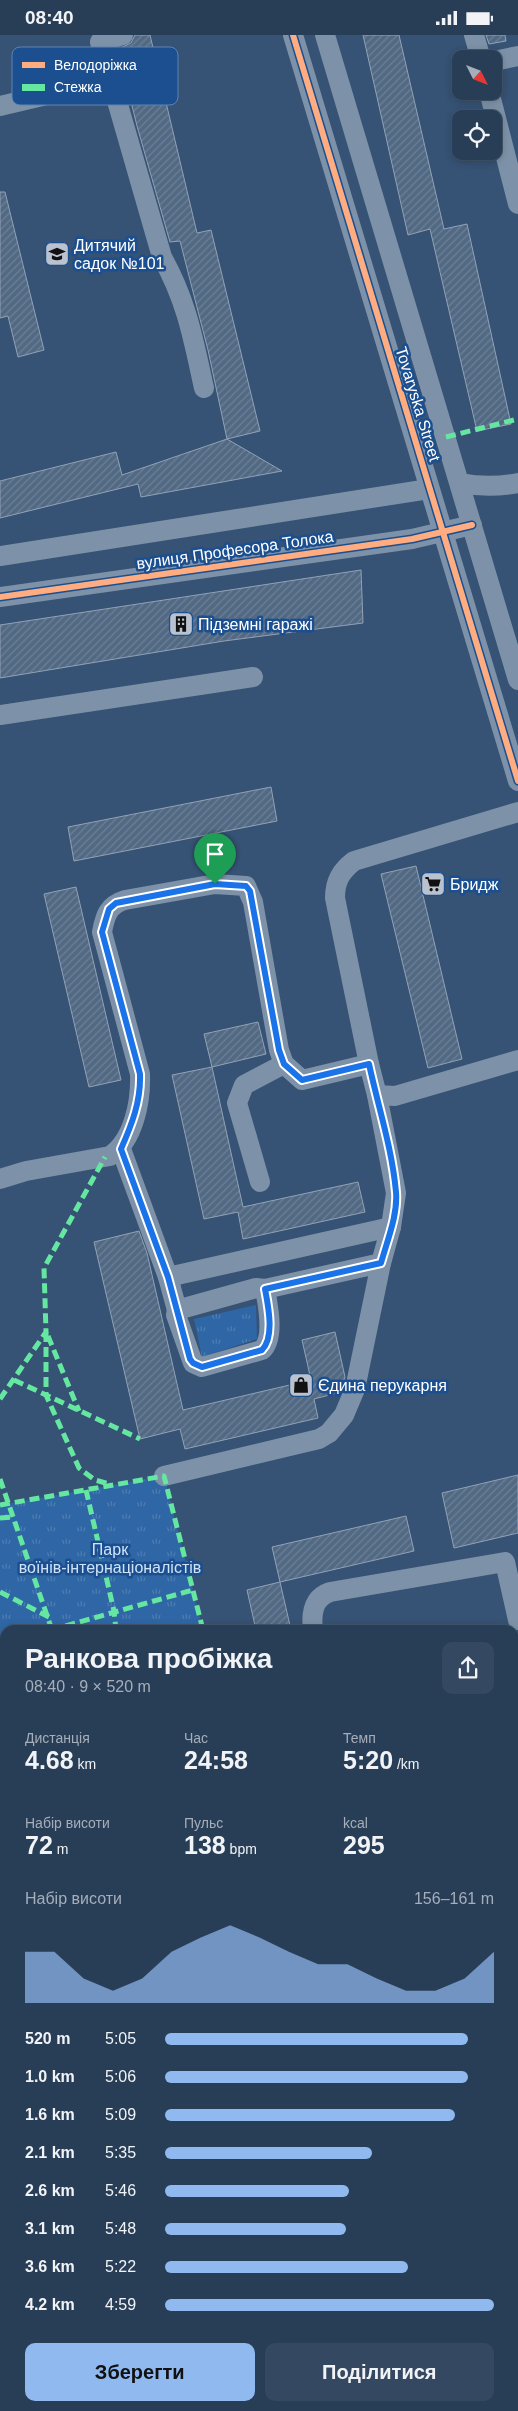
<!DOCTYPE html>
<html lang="uk">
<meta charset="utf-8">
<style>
:root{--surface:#283e57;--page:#344961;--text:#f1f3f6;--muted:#a5aeba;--line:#44576d;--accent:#90b9f0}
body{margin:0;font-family:Helvetica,sans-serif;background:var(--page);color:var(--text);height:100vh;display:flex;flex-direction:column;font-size:19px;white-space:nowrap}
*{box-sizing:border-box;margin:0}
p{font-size:16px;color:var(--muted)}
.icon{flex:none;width:28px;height:28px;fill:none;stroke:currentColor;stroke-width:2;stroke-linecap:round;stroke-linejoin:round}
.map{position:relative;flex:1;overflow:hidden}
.sheet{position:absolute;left:0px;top:1590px;width:519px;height:786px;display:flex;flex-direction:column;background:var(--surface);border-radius:15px 15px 0 0;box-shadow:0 2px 8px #0003,0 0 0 1px var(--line)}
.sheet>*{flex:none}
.needle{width:32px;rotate:132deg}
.buttons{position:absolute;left:452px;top:15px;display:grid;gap:10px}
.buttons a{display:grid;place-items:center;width:50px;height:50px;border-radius:10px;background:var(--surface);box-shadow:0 2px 8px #0003,0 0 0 1px var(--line);font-size:25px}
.pin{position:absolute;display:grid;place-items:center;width:42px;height:42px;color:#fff;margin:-51px -21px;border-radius:50% 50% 50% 0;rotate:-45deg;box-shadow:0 0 5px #0007}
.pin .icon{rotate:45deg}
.round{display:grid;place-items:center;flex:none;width:52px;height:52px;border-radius:10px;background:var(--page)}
.head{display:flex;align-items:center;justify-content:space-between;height:85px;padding:0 25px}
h1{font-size:28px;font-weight:800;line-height:38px}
.metrics{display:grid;grid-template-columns:repeat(3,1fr);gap:8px;height:85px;padding:5px 25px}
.metrics div{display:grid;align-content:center}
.metrics b{font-size:25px;font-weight:800}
.metrics small{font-size:14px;font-weight:400}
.metrics p{font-size:14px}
.chart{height:140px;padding:10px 25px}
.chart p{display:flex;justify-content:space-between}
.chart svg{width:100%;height:90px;margin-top:5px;fill:var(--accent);opacity:.7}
.cta{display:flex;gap:10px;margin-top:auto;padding:10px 25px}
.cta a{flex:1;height:58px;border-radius:10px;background:var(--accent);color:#111;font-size:20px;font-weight:800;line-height:58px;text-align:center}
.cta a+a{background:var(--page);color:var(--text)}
ul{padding:0 25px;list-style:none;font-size:16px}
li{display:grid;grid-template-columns:80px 60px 1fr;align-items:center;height:38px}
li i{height:12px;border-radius:6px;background:var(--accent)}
.status{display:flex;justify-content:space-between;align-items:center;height:35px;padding:0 25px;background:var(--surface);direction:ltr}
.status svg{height:14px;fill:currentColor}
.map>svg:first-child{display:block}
.cemetery{fill:url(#cemetery-stones)}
.park{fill:url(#park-tufts)}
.building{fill:url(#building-hatch);stroke:#92a2b6}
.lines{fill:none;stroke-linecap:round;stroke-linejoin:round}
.minor{stroke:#7d92a8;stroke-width:20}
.quiet{stroke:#66e7a1;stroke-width:5;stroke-dasharray:10 5;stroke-linecap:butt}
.cycleway-casing{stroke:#1b4f8f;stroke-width:9}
.cycleway{stroke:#ffac80;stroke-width:6}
.route-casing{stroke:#fff;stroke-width:10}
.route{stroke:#1a73e8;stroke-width:6}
.labels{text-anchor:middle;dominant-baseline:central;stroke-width:5;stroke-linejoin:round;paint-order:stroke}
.poi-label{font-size:16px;fill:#fff;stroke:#1b4f8f;text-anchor:start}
.street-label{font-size:16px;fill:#fff;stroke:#1b4f8f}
.park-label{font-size:16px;fill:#cfe3fa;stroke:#1b4f8f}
.key{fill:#1b4f8f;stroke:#5f84b1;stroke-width:1}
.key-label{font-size:14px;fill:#fff}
</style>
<div class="status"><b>08:40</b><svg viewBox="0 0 49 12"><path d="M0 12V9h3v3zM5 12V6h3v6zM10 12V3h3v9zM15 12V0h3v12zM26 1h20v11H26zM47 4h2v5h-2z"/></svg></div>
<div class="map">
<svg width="518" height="2376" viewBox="0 0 518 2376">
<defs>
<pattern id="cemetery-stones" width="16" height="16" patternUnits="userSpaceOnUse" patternTransform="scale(1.25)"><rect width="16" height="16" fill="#2f66a5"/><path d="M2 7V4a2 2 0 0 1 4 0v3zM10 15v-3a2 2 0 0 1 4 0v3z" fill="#4e7db2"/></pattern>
<pattern id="park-tufts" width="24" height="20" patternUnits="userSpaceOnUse" patternTransform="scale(1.25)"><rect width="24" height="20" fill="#2f66a5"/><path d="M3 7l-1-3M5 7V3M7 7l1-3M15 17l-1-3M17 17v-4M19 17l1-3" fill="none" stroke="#4e7db2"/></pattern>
<pattern id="building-hatch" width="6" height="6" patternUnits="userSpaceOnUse" patternTransform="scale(1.25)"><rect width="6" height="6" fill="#526984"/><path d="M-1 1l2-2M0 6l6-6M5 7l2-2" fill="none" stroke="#6c8096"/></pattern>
</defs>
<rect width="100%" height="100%" fill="#365274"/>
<!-- cemetery -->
<polygon class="cemetery" points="514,1949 518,1952 518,2146 514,2146"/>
<!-- park -->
<g class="park">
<polygon points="256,1270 257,1304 202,1322 194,1284"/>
<polygon points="164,1441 203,1595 5,1595 5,1650 0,1647 0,1470"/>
</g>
<!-- building -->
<g class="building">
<polygon points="135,0 150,0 197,198 211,195 260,396 227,404 208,315 180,206 170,207 137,91 118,14 131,8"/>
<polygon points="363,0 399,0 444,194 467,189 511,389 477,396 430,194 408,200"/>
<polygon points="486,0 505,0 506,6 489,9"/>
<polygon points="0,157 5,157 44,315 18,322 8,281 0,283"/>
<polygon points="227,404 282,436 141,462 138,449 0,483 0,446 116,417 122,440"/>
<polygon points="361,535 363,588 224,606 0,643 0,590"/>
<polygon points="271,752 277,786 74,826 68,792"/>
<polygon points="416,831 462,1024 428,1033 381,839"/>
<polygon points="76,852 121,1045 89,1052 44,859"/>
<polygon points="258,987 266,1019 212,1032 204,999"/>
<polygon points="212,1032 243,1172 358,1147 365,1177 243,1204 238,1177 204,1184 172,1040"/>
<polygon points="139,1196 147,1218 183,1375 311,1345 302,1305 335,1297 345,1342 341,1357 314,1364 318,1383 185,1414 180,1394 140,1404 94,1207"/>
<polygon points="518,1440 518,1498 454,1513 442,1458"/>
<polygon points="406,1481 414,1516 280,1547 272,1512"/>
<polygon points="280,1547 291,1595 256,1595 247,1555"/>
</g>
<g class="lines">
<!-- minor -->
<g class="minor">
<path d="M123,0L100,7L162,222C187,267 193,303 204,353"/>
<polyline points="293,0 518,746"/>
<polyline points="325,0 518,645"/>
<polyline points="474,0 481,24"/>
<polyline points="494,26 518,21"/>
<polyline points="489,56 518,169"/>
<polyline points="0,71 110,45"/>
<path d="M460,448C481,452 497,452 518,448"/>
<polyline points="0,521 429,454"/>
<polyline points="0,562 412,504 472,490"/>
<polyline points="0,680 253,642"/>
<path d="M518,777L354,826C341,836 335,846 335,863L369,1029L377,1060L395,1061L518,1025"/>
<polyline points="121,1114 168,1242 177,1275"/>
<path d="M0,1144L26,1136L110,1121C134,1105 141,1066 140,1039L102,897C105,881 108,870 125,865L215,849L246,851L253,867L279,1015L284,1029L302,1045L369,1029"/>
<polyline points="260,1147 237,1068 244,1050 284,1029"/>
<polyline points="168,1242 391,1192"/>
<path d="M265,1254L256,1253L177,1275L176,1280L193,1328L202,1332L262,1315C275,1303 268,1270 265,1254L381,1228"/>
<polyline points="164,1441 319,1404 329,1398 344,1380 355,1354 381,1228 391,1192 396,1158 377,1060"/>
<path d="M313,1595C311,1579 313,1563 330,1557L505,1527L518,1585"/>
<polyline points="0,1647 5,1650"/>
<polyline points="514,1767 518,1766"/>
<polyline points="514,1916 518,1918"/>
<polyline points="1,1927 5,1922"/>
<polyline points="514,2311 518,2310"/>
<polyline points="254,2376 270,2371"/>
</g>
<!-- quiet -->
<g class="quiet">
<polyline points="446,402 518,384"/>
<polyline points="46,1297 46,1360 79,1433 95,1445 109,1449"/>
<polyline points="48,1301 79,1376"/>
<polyline points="14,1345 140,1404"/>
<polyline points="0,1364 46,1297 44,1233 105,1122"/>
<polyline points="0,1444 52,1595"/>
<polyline points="86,1455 114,1576 116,1595"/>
<polyline points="0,1470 164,1441 203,1595"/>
<polyline points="0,1483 14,1482"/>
<polyline points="0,1557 51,1583"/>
<polyline points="51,1595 193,1555"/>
<polyline points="0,1613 5,1611"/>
<polyline points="0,2048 5,2038"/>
<polyline points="364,2371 375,2376"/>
<polyline points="466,2371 466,2376"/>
<polyline points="406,2376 432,2371"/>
</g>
<defs>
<g id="cycleway">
<polyline points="293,0 518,746"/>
<polyline points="0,562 412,504 472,490"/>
</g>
</defs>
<!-- cycleway casing -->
<use href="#cycleway" class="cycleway-casing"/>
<!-- cycleway -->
<use href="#cycleway" class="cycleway"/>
</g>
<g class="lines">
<defs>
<path id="route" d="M215,849L246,851L250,856L279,1015L284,1029L302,1045L369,1029C378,1071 392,1113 396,1157C398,1180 387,1206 381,1228L265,1254C268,1270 275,1302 262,1315L202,1332L193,1328L190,1324L168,1242L121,1114C132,1089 141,1066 140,1039L102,897L109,874L116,868Z"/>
</defs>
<!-- route casing -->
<use href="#route" class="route-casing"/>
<!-- route -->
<use href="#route" class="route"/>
</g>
<!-- icons -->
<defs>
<symbol id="school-square" viewBox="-11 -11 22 22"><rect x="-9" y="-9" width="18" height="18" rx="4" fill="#b9c2ce" stroke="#1b4f8f"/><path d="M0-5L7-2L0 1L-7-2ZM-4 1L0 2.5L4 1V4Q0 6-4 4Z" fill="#111"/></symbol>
<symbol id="building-square" viewBox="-11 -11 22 22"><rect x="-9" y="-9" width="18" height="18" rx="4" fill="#b9c2ce" stroke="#1b4f8f"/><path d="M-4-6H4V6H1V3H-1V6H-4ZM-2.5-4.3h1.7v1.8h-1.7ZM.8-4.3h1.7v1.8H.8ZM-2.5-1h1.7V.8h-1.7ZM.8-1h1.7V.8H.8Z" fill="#111"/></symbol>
<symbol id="supermarket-square" viewBox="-11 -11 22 22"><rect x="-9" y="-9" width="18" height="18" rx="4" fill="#b9c2ce" stroke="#1b4f8f"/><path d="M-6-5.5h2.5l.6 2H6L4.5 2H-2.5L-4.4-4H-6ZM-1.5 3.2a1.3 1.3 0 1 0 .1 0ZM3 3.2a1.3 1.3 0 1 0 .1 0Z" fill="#111"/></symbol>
<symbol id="shop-square" viewBox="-11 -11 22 22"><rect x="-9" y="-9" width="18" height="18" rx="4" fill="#b9c2ce" stroke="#1b4f8f"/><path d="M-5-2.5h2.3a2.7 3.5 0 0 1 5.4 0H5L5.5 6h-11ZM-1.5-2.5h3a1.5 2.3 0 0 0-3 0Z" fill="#111"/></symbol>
</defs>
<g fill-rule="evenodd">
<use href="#school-square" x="43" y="205" width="28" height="28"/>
<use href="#building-square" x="167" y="575" width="28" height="28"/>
<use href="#supermarket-square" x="419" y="835" width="28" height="28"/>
<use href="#shop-square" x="287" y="1336" width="28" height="28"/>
</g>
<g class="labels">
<!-- poi labels -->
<g class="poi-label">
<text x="74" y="210">Дитячий<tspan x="74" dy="18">садок №101</tspan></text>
<text x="198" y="589">Підземні гаражі</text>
<text x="450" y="849">Бридж</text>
<text x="318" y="1350">Єдина перукарня</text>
</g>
<!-- street labels -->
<g class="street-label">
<text transform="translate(418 369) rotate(73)">Tovaryska Street</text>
<text transform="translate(235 515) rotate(-8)">вулиця Професора Толока</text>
</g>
<!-- park labels -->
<g class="park-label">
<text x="110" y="1514">Парк<tspan x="110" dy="18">воїнів-інтернаціоналістів</tspan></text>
</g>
</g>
<!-- legend -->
<rect x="12" y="12" width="166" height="58" rx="8" class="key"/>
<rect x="22" y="27" width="23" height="6" fill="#ffac80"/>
<rect x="22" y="49" width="23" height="7" fill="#66e7a1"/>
<g class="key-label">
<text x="54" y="35">Велодоріжка</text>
<text x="54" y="57">Стежка</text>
</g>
</svg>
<div class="buttons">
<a><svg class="needle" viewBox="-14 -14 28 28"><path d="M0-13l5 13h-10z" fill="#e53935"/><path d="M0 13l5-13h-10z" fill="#a5aeba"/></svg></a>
<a><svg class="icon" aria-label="locate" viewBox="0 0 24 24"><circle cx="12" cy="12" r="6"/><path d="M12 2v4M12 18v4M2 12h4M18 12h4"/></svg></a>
</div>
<div class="pin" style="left:215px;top:849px;background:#1e9e55"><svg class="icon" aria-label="arrive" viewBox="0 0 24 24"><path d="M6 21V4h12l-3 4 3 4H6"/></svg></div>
<section class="sheet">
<div class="head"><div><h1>Ранкова пробіжка</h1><p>08:40 · 9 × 520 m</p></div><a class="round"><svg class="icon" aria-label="share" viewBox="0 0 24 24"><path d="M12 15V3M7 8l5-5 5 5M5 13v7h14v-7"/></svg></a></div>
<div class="metrics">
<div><p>Дистанція</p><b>4.68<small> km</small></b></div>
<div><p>Час</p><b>24:58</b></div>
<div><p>Темп</p><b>5:20<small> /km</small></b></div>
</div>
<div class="metrics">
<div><p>Набір висоти</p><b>72<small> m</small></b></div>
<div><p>Пульс</p><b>138<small> bpm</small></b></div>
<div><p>kcal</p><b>295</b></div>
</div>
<div class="chart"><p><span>Набір висоти</span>156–161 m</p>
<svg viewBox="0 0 160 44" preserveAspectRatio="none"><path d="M0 44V19L10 19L20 32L30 38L40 32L50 19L60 12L70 6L80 12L90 19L100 25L110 25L120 32L130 38L140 38L150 32L160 19V44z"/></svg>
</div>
<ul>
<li><b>520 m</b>5:05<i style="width:92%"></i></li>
<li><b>1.0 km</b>5:06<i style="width:92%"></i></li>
<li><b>1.6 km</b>5:09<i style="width:88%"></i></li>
<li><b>2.1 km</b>5:35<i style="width:63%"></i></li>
<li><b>2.6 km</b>5:46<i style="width:56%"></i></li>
<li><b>3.1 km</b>5:48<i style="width:55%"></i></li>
<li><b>3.6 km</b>5:22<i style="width:74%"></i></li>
<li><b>4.2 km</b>4:59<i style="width:100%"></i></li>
</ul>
<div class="cta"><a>Зберегти</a><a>Поділитися</a></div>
</section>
</div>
